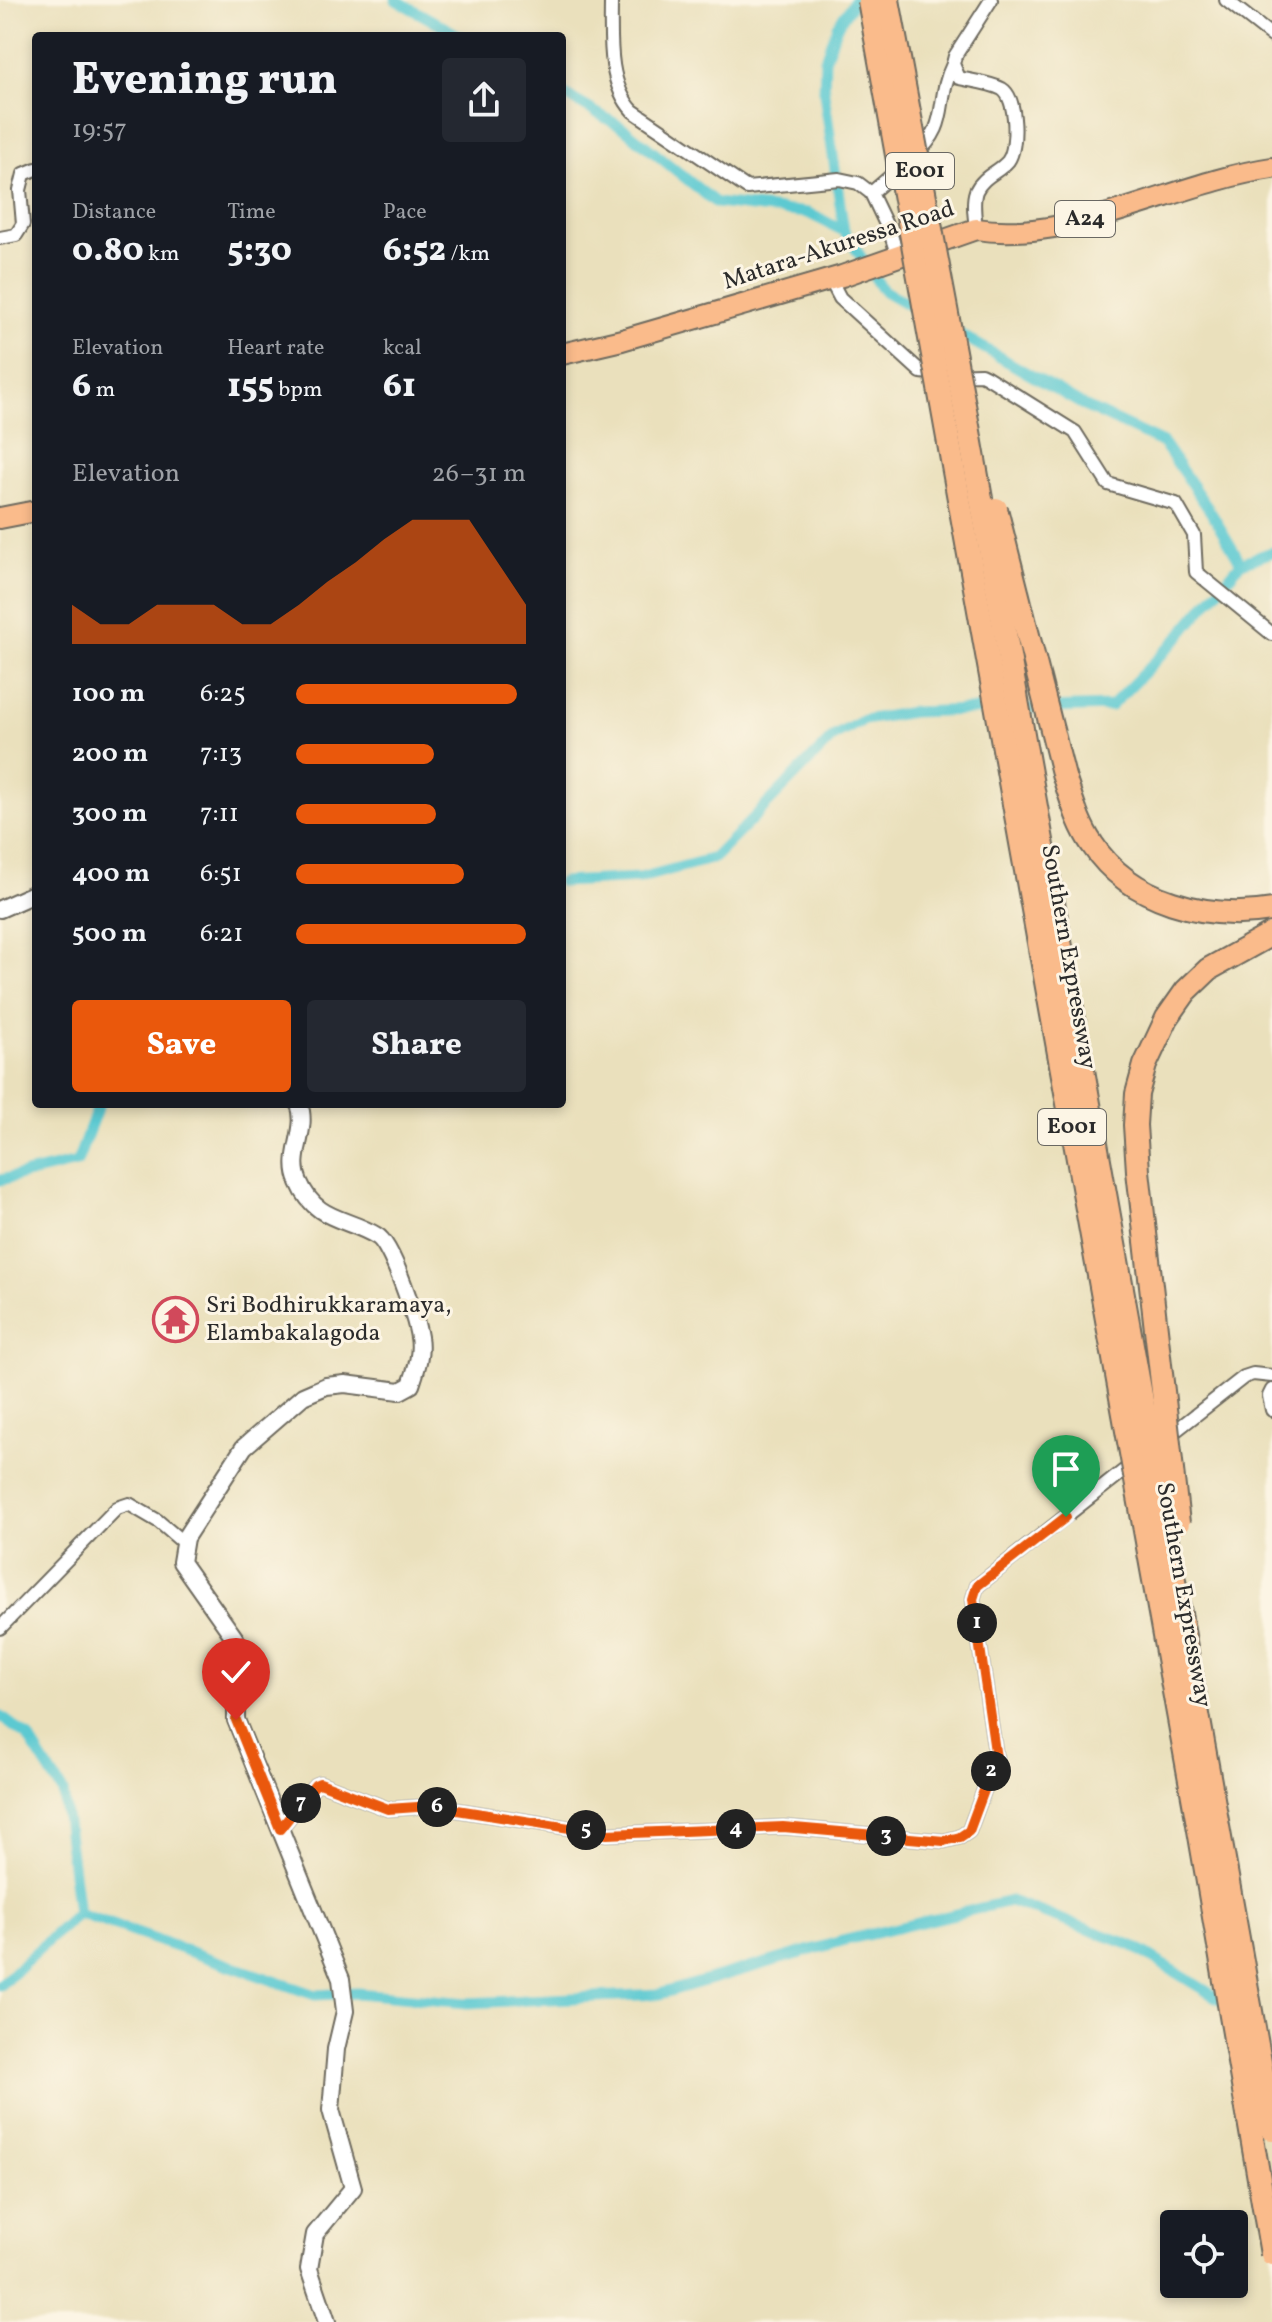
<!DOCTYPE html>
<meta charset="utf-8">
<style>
:root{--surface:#171b24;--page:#242831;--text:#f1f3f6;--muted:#9ea1a6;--accent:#ea580c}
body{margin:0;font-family:Vollkorn,serif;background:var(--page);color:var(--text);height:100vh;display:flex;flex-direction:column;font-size:30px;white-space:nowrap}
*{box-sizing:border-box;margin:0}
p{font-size:26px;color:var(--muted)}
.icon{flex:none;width:44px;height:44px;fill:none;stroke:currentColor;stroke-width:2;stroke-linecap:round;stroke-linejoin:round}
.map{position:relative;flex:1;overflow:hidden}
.side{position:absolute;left:32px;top:32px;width:534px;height:1076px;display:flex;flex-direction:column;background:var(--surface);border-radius:8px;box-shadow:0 4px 12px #0003}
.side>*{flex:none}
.tools{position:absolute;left:1160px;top:2210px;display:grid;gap:16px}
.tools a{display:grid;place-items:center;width:88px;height:88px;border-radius:8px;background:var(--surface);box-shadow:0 4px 12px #0003;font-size:40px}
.pin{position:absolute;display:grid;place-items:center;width:68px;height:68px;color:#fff;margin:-82px -34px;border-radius:50% 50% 50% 0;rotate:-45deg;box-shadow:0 0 8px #0007}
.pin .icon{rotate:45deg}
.km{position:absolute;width:40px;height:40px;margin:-20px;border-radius:50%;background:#222;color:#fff;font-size:22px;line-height:40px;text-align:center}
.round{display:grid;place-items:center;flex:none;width:84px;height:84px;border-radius:8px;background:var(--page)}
.headline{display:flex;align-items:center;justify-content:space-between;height:136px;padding:0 40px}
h1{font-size:44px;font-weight:800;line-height:60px}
.figures{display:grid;grid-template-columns:repeat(3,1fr);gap:12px;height:136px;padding:8px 40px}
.figures div{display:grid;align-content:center}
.figures b{font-size:34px;font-weight:800}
.figures small{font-size:22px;font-weight:400}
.figures p{font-size:22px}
.chart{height:224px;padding:16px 40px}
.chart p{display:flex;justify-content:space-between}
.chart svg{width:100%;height:144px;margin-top:8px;fill:var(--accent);opacity:.7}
.button{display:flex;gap:16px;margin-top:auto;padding:16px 40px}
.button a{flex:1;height:92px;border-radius:8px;background:var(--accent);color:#fff;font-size:32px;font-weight:800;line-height:92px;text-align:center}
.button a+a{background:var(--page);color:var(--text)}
ul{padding:0 40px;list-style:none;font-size:26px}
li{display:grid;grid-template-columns:128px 96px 1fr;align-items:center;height:60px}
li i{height:20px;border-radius:10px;background:var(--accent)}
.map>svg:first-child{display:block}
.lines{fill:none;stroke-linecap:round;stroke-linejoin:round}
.canal{stroke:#5cc9d1;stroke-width:11}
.minor-casing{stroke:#6e6a5e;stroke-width:16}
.tertiary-casing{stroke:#6e6a5e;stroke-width:20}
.trunk-casing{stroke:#6e6a5e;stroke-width:24}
.motorway-casing{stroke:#6e6a5e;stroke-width:26}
.minor{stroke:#fff;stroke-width:12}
.tertiary{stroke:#fff;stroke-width:16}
.trunk{stroke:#fabb8b;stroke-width:20}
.motorway{stroke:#fabb8b;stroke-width:22}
.motorway-bridge-casing{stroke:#6e6a5e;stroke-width:26;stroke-linecap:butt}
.motorway-bridge{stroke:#fabb8b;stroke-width:22}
.route-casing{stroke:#fff;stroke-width:16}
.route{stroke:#ea580c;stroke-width:10}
.labels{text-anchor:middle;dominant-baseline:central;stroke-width:6;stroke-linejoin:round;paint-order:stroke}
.shield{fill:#fcf5e5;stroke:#6a6863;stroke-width:2}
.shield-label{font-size:22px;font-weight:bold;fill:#2b2b2b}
.street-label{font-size:24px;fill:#2b2b2b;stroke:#fcf5e5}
.poi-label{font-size:24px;fill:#2b2b2b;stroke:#fcf5e5;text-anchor:start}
</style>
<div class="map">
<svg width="1272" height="2322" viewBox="0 0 1272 2322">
<rect width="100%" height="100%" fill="#fcf5e5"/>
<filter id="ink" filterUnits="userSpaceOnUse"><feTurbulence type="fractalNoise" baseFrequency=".0125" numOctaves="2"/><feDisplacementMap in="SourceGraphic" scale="16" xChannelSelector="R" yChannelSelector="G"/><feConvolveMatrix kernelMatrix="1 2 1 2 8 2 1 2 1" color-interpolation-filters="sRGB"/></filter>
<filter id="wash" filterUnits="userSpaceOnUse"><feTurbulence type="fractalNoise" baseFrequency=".006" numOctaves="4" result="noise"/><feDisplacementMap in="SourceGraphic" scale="32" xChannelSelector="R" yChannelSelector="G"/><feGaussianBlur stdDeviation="1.8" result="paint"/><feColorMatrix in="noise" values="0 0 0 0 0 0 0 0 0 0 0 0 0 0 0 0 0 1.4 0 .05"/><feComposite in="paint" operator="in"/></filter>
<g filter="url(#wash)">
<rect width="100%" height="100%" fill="#eae0bc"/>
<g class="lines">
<!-- canal -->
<g class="canal">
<polyline points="396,0 460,36"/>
<polyline points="562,93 625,129 716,203 808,213 844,231 883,290 926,315"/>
<polyline points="844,231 824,93 825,59 837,26 855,0"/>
<polyline points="951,329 1088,408 1163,443 1212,514 1241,563"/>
<polyline points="1016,709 1111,706 1177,639 1241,563 1272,552"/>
<polyline points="562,882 640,878 714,858 834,736 864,720 912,712 999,709"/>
<polyline points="0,1180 77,1162 99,1104"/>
<polyline points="0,1716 28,1737 63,1792 78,1913"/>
<polyline points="0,1985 78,1913 315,1995 357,1993 467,2003 660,1994 842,1941 1010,1901 1131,1945 1229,2005"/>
</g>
</g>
</g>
<g filter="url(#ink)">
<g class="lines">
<defs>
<g id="minor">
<path d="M611,0C611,37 607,83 633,111L747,188L839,179L858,183L871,193L891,235L898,257"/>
<polyline points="1226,0 1272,36"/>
<path d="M914,156C952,124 934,103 953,64"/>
<polyline points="871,193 900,168"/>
<path d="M976,229C975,218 972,202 976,191C983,176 999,172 1008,161C1018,148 1017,98 1002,89C991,83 972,81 959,78L953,64L955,56L991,0"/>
<polyline points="0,238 16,235 23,224 20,190 24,174 36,169"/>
<polyline points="830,279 840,298 921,372 946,375 981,374 987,377 1075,432 1108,484 1176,504 1194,535 1196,572 1272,634"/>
<polyline points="1272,1390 1269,1396 1272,1410"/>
<polyline points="1165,1439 1244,1377 1253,1374 1272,1376"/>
<polyline points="0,1628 117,1508 129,1504 158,1521 179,1539 185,1538"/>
<polyline points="280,1829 315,1785 320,1783 388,1809 432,1806 607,1834 783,1827 944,1841 960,1837 969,1831 996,1758 973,1599 977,1586 1135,1462"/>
</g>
<g id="tertiary">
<polyline points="0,909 36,893"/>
<path d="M299,1104C309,1130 287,1156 299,1182C316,1222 346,1217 377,1236C392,1244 416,1319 419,1337C422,1354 416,1370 411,1385L400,1391L345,1384L326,1386L303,1396L244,1447L185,1538L181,1562L236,1640V1720L341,1979L345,2011L336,2049L331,2110L353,2188L315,2234L309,2269L327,2322"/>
</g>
<g id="trunk">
<path d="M562,354L622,340L842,276L976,229C1072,244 1176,182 1272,168"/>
<polyline points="0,518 36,511"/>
</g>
<path id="motorway" d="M1064,777C1072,800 1078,824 1092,844C1130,902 1208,921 1272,910"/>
</defs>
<!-- minor casing -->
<use href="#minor" class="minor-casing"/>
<!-- tertiary casing -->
<use href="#tertiary" class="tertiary-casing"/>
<!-- trunk casing -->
<use href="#trunk" class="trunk-casing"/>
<!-- motorway casing -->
<use href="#motorway" class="motorway-casing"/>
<!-- minor -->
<use href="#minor" class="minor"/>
<!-- tertiary -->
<use href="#tertiary" class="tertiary"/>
<!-- trunk -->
<use href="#trunk" class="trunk"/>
<!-- motorway -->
<use href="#motorway" class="motorway"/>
<defs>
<g id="motorway-bridge">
<polyline points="869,0 1199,1830 1272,2254"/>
<polyline points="888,0 968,426 1272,2129"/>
<polyline points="996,509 1064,777"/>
<polyline points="1178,1523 1138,1171 1135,1125 1137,1094 1145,1065 1167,1018 1186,991 1209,969 1272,934"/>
</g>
</defs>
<!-- motorway-bridge casing -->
<use href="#motorway-bridge" class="motorway-bridge-casing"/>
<!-- motorway-bridge -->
<use href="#motorway-bridge" class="motorway-bridge"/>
</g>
</g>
<g class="lines" filter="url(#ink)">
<defs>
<polyline id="route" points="236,1720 280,1829 315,1785 320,1783 388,1809 432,1806 607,1834 783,1827 944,1841 960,1837 969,1831 996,1758 973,1599 977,1586 1066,1517"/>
</defs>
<!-- route casing -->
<use href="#route" class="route-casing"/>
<!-- route -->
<use href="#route" class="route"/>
</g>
<!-- icons -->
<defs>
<symbol id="temple-ring" viewBox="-11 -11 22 22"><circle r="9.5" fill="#fcf5e5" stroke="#d1495b" stroke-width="1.5"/><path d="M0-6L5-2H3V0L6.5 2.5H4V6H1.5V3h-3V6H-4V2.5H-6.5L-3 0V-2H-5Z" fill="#d1495b"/></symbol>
</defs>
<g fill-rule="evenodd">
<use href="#temple-ring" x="150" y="1294" width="51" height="51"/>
</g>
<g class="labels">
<!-- shield labels -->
<g class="shield">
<rect x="886" y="153" width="68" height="36" rx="6"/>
<rect x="1055" y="201" width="60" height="36" rx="6"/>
<rect x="1038" y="1109" width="68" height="36" rx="6"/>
</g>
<g class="shield-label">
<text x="920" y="171">E001</text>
<text x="1085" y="219">A24</text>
<text x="1072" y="1127">E001</text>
</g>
<!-- street labels -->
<g class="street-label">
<text transform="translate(839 246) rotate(-18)">Matara-Akuressa Road</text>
<text transform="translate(1068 957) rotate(80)">Southern Expressway</text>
<text transform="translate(1183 1595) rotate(80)">Southern Expressway</text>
</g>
<!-- poi labels -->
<g class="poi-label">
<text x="206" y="1306">Sri Bodhirukkaramaya,<tspan x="206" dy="28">Elambakalagoda</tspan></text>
</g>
</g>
</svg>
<div class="tools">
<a><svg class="icon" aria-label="locate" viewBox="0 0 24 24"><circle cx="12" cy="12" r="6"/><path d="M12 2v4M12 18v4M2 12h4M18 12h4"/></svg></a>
</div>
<div class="pin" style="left:1066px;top:1517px;background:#1e9e55"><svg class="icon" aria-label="arrive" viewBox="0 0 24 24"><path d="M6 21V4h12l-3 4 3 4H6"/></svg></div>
<div class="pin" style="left:236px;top:1720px;background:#d93025"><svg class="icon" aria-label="check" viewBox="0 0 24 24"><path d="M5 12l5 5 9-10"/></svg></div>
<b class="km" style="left:977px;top:1623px">1</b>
<b class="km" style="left:991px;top:1771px">2</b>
<b class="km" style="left:886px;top:1836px">3</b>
<b class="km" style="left:736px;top:1829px">4</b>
<b class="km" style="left:586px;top:1830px">5</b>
<b class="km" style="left:437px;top:1807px">6</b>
<b class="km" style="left:301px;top:1803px">7</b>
<section class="side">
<div class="headline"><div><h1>Evening run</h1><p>19:57</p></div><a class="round"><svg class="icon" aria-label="share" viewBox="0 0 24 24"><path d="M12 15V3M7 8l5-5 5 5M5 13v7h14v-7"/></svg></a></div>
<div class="figures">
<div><p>Distance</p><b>0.80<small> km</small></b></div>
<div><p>Time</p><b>5:30</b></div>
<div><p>Pace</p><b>6:52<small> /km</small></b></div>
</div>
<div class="figures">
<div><p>Elevation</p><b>6<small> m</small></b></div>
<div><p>Heart rate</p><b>155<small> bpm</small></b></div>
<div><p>kcal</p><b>61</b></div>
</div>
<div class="chart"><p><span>Elevation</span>26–31 m</p>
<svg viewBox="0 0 160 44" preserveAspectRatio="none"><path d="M0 44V32L10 38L20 38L30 32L40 32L50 32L60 38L70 38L80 32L90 25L100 19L110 12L120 6L130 6L140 6L150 19L160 32V44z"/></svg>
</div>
<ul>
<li><b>100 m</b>6:25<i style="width:96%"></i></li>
<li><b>200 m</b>7:13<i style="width:60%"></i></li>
<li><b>300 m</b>7:11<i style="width:61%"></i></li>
<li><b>400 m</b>6:51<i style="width:73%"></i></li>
<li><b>500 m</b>6:21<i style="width:100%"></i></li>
</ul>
<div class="button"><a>Save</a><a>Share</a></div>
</section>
</div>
